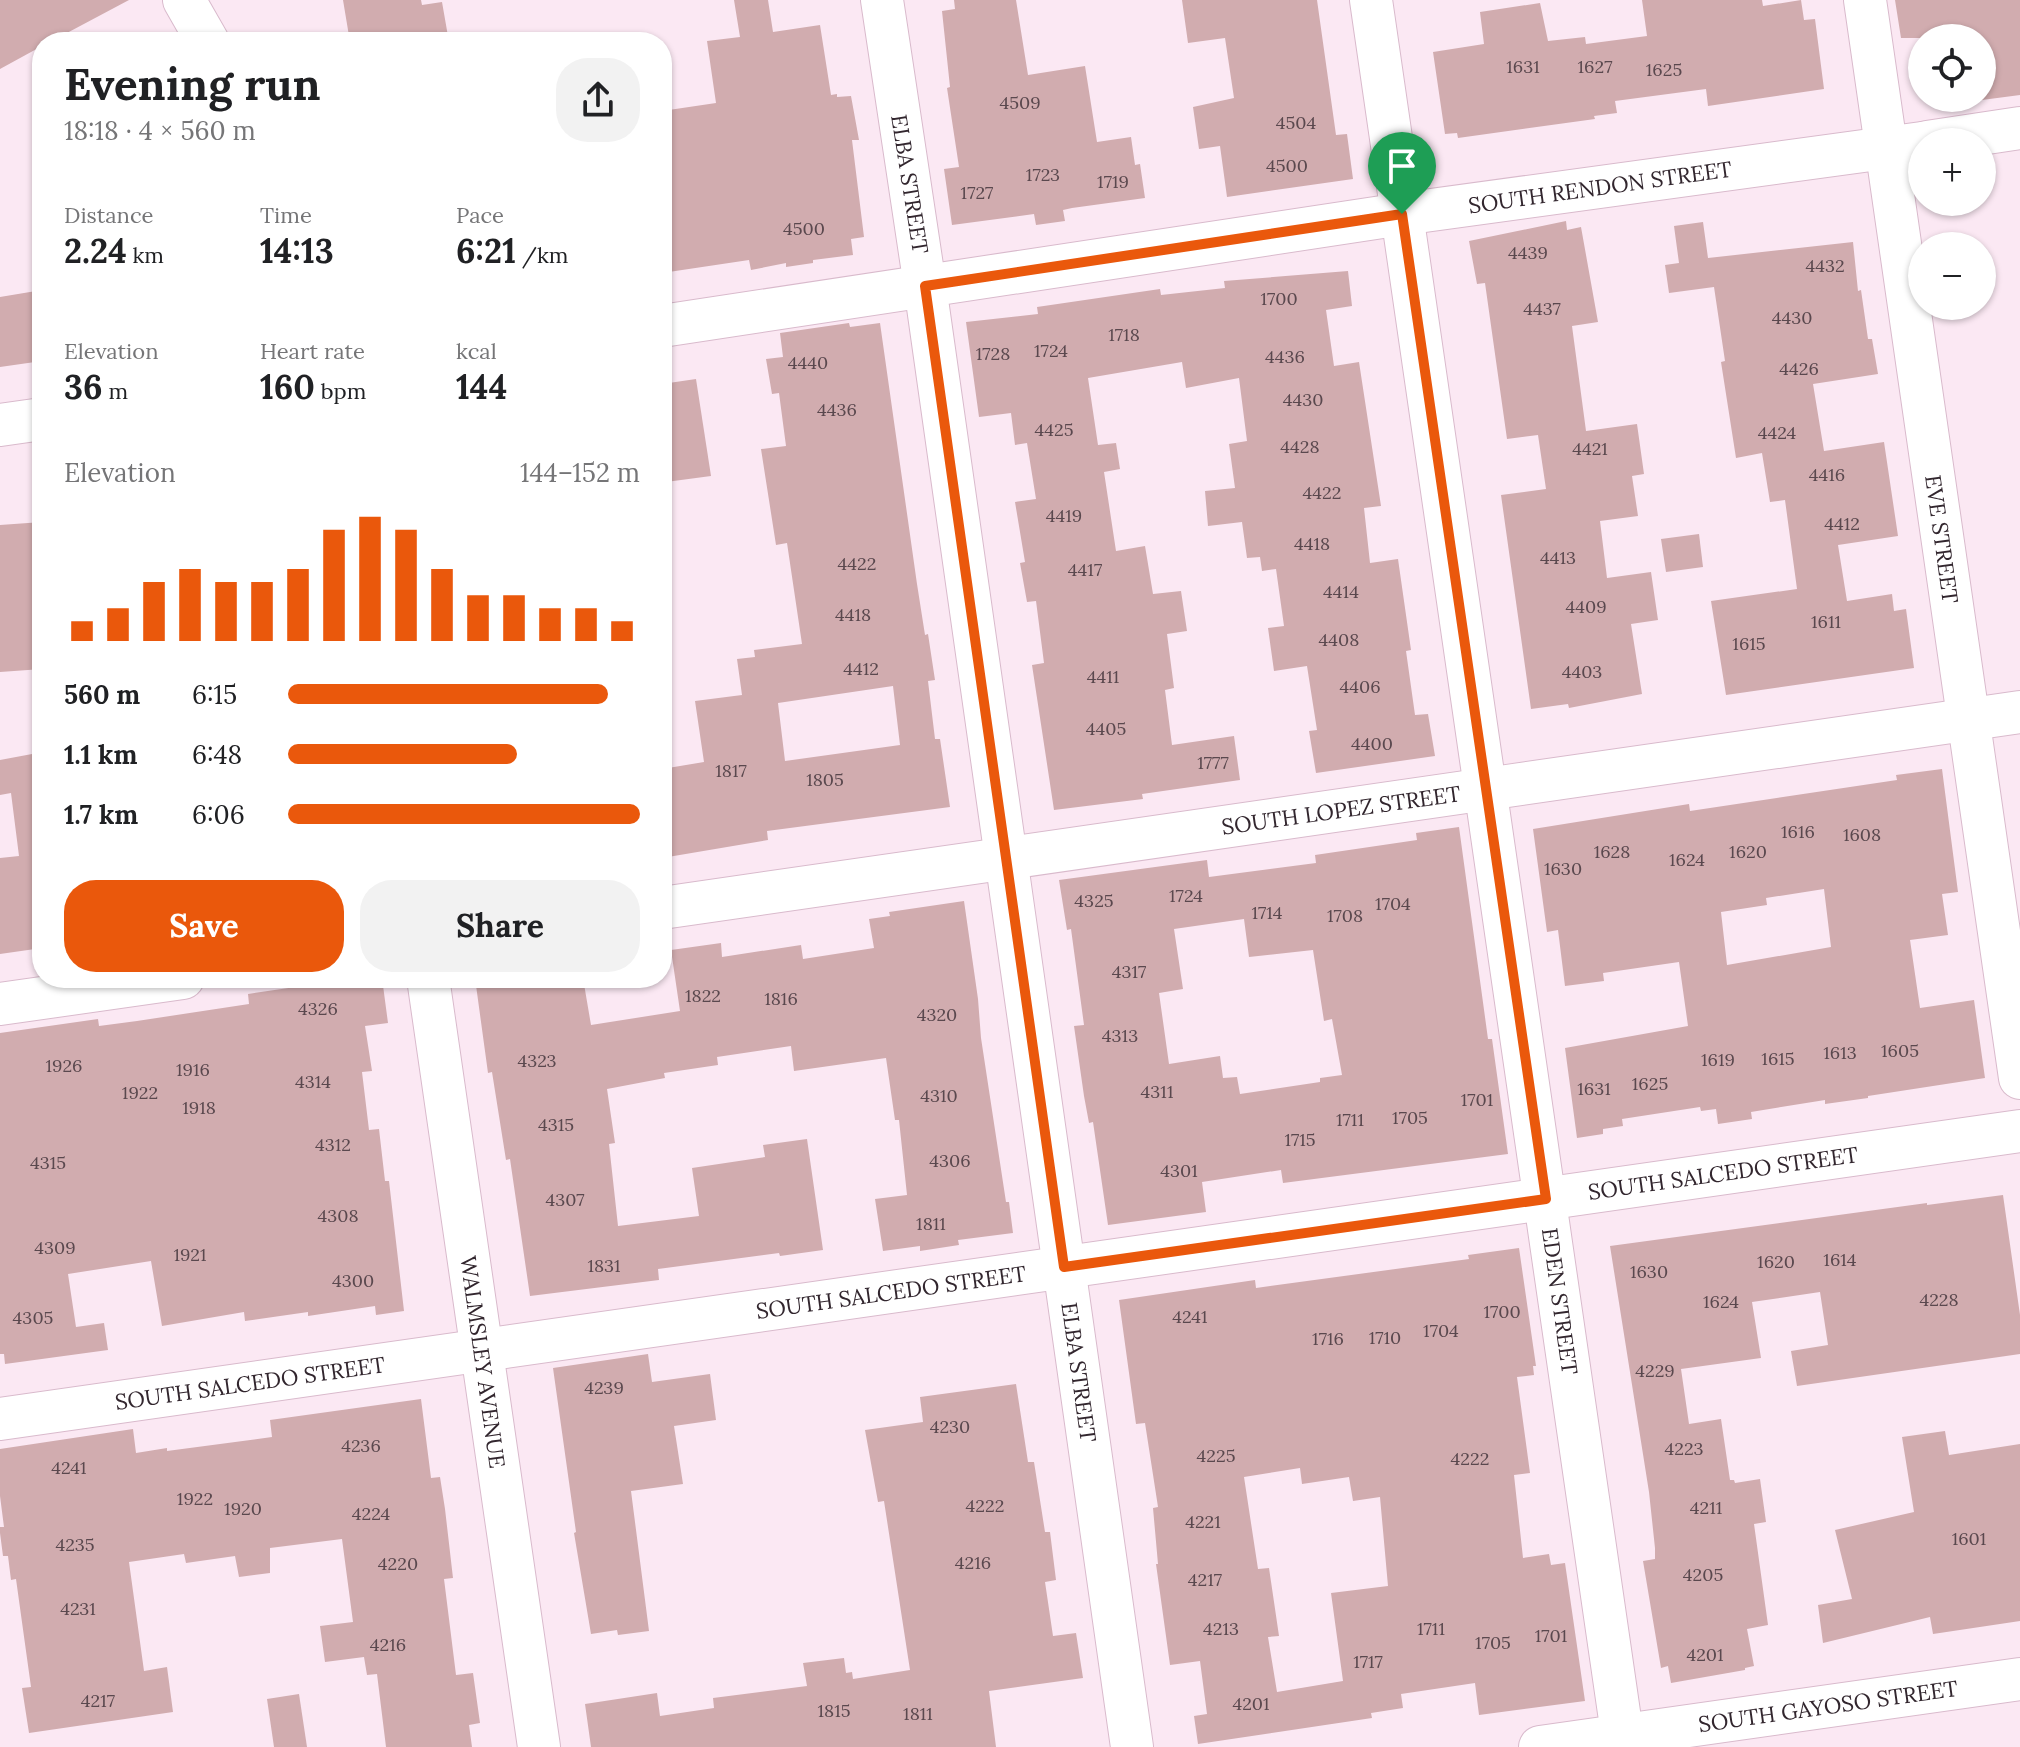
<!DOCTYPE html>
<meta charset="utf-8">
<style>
:root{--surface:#fff;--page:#f2f2f2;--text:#202124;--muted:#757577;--accent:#ea580c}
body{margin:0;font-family:Lora,serif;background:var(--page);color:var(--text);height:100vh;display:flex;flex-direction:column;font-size:30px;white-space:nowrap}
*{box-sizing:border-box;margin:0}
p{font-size:26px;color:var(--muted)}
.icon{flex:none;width:44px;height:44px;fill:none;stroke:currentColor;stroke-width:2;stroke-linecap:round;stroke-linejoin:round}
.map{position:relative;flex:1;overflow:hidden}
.sheet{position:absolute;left:32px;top:32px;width:640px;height:956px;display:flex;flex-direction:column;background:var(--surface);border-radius:32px;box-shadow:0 2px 6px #0004}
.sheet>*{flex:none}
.buttons{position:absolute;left:1908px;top:24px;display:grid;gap:16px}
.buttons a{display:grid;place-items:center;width:88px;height:88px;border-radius:50%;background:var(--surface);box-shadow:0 2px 6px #0004;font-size:40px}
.pin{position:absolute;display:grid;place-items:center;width:68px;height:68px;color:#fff;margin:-82px -34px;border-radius:50% 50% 50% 0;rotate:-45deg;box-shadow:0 0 8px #0007}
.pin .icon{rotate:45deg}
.round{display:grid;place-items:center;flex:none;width:84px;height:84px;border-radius:32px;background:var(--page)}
.summary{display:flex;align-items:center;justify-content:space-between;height:136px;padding:0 32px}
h1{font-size:44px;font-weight:800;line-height:60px}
.figures{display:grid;grid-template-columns:repeat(3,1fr);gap:12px;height:136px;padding:8px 32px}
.figures div{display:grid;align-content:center}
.figures b{font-size:34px;font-weight:800}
.figures small{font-size:22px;font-weight:400}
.figures p{font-size:22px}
.chart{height:224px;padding:16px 32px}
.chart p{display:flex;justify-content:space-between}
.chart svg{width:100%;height:144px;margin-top:8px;stroke:var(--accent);stroke-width:6}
.button{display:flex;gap:16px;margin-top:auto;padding:16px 32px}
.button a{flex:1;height:92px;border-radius:32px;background:var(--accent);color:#fff;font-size:32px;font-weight:800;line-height:92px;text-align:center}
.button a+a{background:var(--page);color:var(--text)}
ul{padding:0 32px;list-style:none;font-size:26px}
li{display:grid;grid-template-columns:128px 96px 1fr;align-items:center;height:60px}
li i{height:20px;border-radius:10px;background:var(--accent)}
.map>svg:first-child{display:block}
.building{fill:#d1acaf;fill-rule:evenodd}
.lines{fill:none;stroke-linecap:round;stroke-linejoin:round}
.minor-casing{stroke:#d9bacc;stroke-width:44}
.minor{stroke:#fff;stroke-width:42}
.route-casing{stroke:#fff;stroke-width:16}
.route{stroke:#ea580c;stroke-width:10}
.labels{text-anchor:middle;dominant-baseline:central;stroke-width:6;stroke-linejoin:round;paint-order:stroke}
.number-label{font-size:18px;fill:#5a484e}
.street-label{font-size:22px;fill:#32262e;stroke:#fff}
</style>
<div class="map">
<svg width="2020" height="1747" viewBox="0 0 2020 1747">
<rect width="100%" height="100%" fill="#fbe8f3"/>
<!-- building -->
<g class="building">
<polygon points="0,0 129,0 50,42 42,42 42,46 0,69"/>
<polygon points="343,0 421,0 422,5 442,2 449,42 350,42"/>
<polygon points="734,0 768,0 773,32 820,25 831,95 837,94 837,97 851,96 859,140 852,140 864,237 851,239 853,255 813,260 813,263 786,267 786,263 751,270 749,260 662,273 662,111 716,103 707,41 740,37"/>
<polygon points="954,0 1016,0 1028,75 1085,66 1097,142 1131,137 1135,165 1140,164 1145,198 1072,208 1063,210 1065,221 1036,225 1034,214 952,225 944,169 959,167 947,88 950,87 942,11 955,9"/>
<polygon points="1182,0 1317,0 1336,135 1347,134 1353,179 1227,197 1220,146 1199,149 1193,107 1234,98 1225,38 1188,43"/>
<polygon points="1642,0 1762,0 1763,6 1801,0 1804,20 1815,19 1824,89 1708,106 1706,89 1615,101 1617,113 1594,116 1595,119 1458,138 1457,133 1445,134 1433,52 1484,44 1480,12 1540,3 1548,41 1585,37 1586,44 1647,36"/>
<polygon points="1895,0 2020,0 2020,95 1982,100 1982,38 1901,38"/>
<polygon points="1566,221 1567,230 1581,227 1598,322 1572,326 1586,431 1637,424 1644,474 1632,476 1638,516 1600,521 1607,578 1651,572 1658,620 1631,624 1642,694 1569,708 1568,704 1531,709 1501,495 1546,489 1538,435 1507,439 1485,283 1477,284 1469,241"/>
<polygon points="1703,222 1708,258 1853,242 1858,291 1861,290 1868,339 1872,339 1878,374 1813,384 1824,451 1884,442 1898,536 1838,545 1847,601 1892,594 1894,611 1906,609 1914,668 1726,695 1711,601 1797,589 1785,500 1770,502 1762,453 1736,458 1721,362 1725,361 1714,287 1669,293 1665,265 1679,263 1674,226"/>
<polygon points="1348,271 1352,306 1326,310 1334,366 1359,362 1381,506 1364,508 1370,563 1398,559 1411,650 1406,651 1415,715 1428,714 1435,756 1316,773 1309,731 1317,730 1307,666 1274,671 1268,628 1284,626 1276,569 1262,571 1260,557 1247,558 1242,522 1208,526 1205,491 1235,488 1229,444 1247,441 1239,378 1186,388 1182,362 1088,378 1098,445 1116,443 1120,469 1104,472 1116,551 1145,546 1153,594 1181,591 1187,631 1167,634 1174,688 1165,690 1172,745 1234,736 1240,780 1142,794 1143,799 1054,810 1032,665 1044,663 1036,601 1027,602 1020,563 1025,562 1015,502 1036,499 1027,443 1015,445 1011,413 979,417 966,322 1038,314 1037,307 1160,289 1161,295 1225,288 1224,281"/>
<polygon points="42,290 42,361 0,367 0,297"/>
<path d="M849,323L850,327L880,323L917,584L925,635L928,634L935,680L928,681L935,739H940L950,807L767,831L768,840L662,858V769L704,762L695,701L742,695L737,659L755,657L754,650L802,644L787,543L776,545L761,449L786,446L779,393L772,394L766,359L783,357L780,333ZM893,686L900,745L785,761L778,703Z"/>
<polygon points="696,379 711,476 666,482 662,458 662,384"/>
<polygon points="42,522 42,669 0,672 0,525"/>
<polygon points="1699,534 1703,567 1666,572 1661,539"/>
<polygon points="32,754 42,812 42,948 0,954 0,858 19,856 11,793 0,795 0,760"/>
<path d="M1942,769L1958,892L1942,894L1948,935L1910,940L1920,1008L1974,1000L1985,1078L1868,1096V1098L1825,1104V1100L1751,1112L1752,1119L1718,1124L1716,1109L1701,1111L1700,1107L1622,1119L1623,1126L1603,1129V1134L1577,1138L1565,1048L1688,1026L1679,962L1603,973L1604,981L1565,986L1558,930L1547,932L1533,829L1689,804L1690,811L1770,799L1897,780L1896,775ZM1824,889L1831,947L1727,965L1721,912L1767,905L1766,898Z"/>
<path d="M1459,827L1488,1039H1492L1508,1154L1283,1183L1281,1170L1202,1182L1206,1212L1108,1225L1093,1122L1089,1123L1084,1096L1074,1026L1084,1025L1071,929L1067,930L1059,880L1207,860L1209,877L1316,863L1315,855L1417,840L1416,833ZM1244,919L1249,957L1313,950L1324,1021L1332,1019L1342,1075L1320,1078V1082L1240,1094L1237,1077L1223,1078L1220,1056L1169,1064L1159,993L1183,989L1174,929Z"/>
<polygon points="964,901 978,999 981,1038 1006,1202 1009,1202 1013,1233 958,1240 959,1245 920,1251 920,1246 883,1251 875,1199 907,1195 899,1120 895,1120 886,1058 794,1071 791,1046 717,1057 718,1065 664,1073 665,1078 607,1089 615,1143 609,1144 618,1226 699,1216 692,1168 765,1157 763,1145 807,1139 823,1250 780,1256 779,1253 658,1269 659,1280 530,1296 510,1159 506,1160 492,1072 488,1073 475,978 583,978 591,1025 680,1011 671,950 721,943 722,957 801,945 803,959 874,948 869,919 890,916 889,912"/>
<polygon points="357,978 382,978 388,1023 365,1026 372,1071 362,1072 369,1130 379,1129 385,1181 389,1181 404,1311 376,1315 375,1306 308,1316 308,1312 245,1321 244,1312 162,1326 151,1261 68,1274 76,1327 104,1323 108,1350 5,1364 4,1354 0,1354 0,1033 98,1019 99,1026 137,1021 249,1004 248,994"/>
<polygon points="2003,1195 2020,1315 2020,1354 1797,1386 1791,1351 1828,1345 1820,1292 1752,1302 1761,1358 1681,1369 1689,1424 1721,1419 1730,1480 1734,1480 1735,1483 1760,1479 1766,1522 1754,1524 1768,1625 1747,1629 1754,1666 1745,1668 1745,1670 1671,1683 1668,1666 1661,1668 1643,1561 1655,1559 1655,1548 1649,1492 1610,1246 1927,1203 1927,1205"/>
<path d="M1519,1248L1536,1366H1533L1534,1375L1517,1377L1530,1473L1514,1475L1523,1558L1549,1554L1551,1565L1565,1563L1585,1701L1479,1715L1475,1683L1401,1694L1403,1708L1371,1713L1372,1718L1198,1744L1194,1716L1207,1714L1200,1661L1170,1665L1156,1564H1158L1153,1508L1158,1507L1145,1423L1136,1424L1119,1300L1255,1280L1256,1288L1469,1259L1468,1255ZM1300,1468L1302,1484L1349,1477L1353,1501L1380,1497L1388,1586L1331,1593L1343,1681L1277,1692L1268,1637L1279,1636L1269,1568L1258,1569L1244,1477Z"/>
<polygon points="648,1354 652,1382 710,1374 716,1420 674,1426 683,1484 631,1491 649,1631 618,1635 617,1630 591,1634 574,1533 576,1532 553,1368"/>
<polygon points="1016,1384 1028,1462 1034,1462 1045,1532 1050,1532 1056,1580 1045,1582 1053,1636 1076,1633 1083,1678 989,1691 996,1747 591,1747 585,1704 657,1693 660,1716 714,1708 713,1698 807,1686 803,1663 844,1658 846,1673 852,1672 853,1679 910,1670 884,1501 878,1502 865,1430 923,1422 920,1397"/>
<polygon points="421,1399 431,1478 440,1477 445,1509 453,1578 444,1579 456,1675 473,1673 480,1723 469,1725 472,1747 386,1747 377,1674 367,1675 364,1657 325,1662 320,1626 353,1622 342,1539 270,1548 270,1573 239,1577 235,1556 186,1563 184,1554 129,1562 144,1671 167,1667 173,1712 29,1733 22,1688 31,1687 16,1579 11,1580 8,1556 3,1556 0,1533 0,1527 4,1527 0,1496 0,1449 133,1429 136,1453 167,1448 167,1451 272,1437 270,1420"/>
<polygon points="1945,1431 1949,1455 2020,1444 2020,1621 1933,1634 1930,1617 1823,1643 1818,1605 1852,1599 1835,1530 1914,1512 1902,1437"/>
<polygon points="299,1694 307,1747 274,1747 267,1699"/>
</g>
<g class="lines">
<defs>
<g id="minor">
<polyline points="184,0 208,42"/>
<polyline points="882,0 925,286 1132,1747"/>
<polyline points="1371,0 1624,1747"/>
<polyline points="1865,0 2020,1078"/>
<polyline points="1927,142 2020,128"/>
<polyline points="662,326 1402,214 1922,143"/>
<polyline points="0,425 42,419"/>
<polyline points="662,908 2020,712"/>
<polyline points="428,978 539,1747"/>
<polyline points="0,1004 183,978"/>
<polyline points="0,1419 2020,1131"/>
<polyline points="1540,1747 2020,1679"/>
</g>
</defs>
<!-- minor casing -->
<use href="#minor" class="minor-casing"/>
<!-- minor -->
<use href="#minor" class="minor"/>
</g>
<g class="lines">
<defs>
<polygon id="route" points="1402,214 1546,1199 1064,1267 925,286"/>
</defs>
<!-- route casing -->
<use href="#route" class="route-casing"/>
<!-- route -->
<use href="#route" class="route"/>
</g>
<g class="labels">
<!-- number labels -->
<g class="number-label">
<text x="1523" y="66">1631</text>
<text x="1595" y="66">1627</text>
<text x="1664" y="69">1625</text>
<text x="1020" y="102">4509</text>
<text x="1296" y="122">4504</text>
<text x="1287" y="165">4500</text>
<text x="1043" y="174">1723</text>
<text x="1113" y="181">1719</text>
<text x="977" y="192">1727</text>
<text x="804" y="228">4500</text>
<text x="1528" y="252">4439</text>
<text x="1825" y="265">4432</text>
<text x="1279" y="298">1700</text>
<text x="1542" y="308">4437</text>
<text x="1792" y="317">4430</text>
<text x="1124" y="334">1718</text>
<text x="1051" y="350">1724</text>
<text x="993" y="353">1728</text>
<text x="1285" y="356">4436</text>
<text x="808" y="362">4440</text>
<text x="1799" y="368">4426</text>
<text x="1303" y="399">4430</text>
<text x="837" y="409">4436</text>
<text x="1054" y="429">4425</text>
<text x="1777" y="432">4424</text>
<text x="1300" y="446">4428</text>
<text x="1590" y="448">4421</text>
<text x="1827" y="474">4416</text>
<text x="1322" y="492">4422</text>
<text x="1064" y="515">4419</text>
<text x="1842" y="523">4412</text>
<text x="1312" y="543">4418</text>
<text x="1558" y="557">4413</text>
<text x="857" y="563">4422</text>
<text x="1085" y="569">4417</text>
<text x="1341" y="591">4414</text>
<text x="1586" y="606">4409</text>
<text x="853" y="614">4418</text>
<text x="1826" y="621">1611</text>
<text x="1339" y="639">4408</text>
<text x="1749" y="643">1615</text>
<text x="861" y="668">4412</text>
<text x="1582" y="671">4403</text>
<text x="1103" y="676">4411</text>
<text x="1360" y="686">4406</text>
<text x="1106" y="728">4405</text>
<text x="1372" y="743">4400</text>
<text x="1213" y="762">1777</text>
<text x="731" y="770">1817</text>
<text x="825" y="779">1805</text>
<text x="1798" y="831">1616</text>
<text x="1862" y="834">1608</text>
<text x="1612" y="851">1628</text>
<text x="1748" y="851">1620</text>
<text x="1687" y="859">1624</text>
<text x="1563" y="868">1630</text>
<text x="1186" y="895">1724</text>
<text x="1094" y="900">4325</text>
<text x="1393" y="903">1704</text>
<text x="1267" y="912">1714</text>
<text x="1345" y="915">1708</text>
<text x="1129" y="971">4317</text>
<text x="703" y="995">1822</text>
<text x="781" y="998">1816</text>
<text x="318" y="1008">4326</text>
<text x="937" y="1014">4320</text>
<text x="1120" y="1035">4313</text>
<text x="1900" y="1050">1605</text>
<text x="1840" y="1052">1613</text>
<text x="1778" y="1058">1615</text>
<text x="1718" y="1059">1619</text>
<text x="537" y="1060">4323</text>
<text x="64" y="1065">1926</text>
<text x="193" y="1069">1916</text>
<text x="313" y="1081">4314</text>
<text x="1650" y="1083">1625</text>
<text x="1594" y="1088">1631</text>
<text x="1157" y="1091">4311</text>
<text x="140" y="1092">1922</text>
<text x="939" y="1095">4310</text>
<text x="1477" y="1099">1701</text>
<text x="199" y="1107">1918</text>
<text x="1410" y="1117">1705</text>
<text x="1350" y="1119">1711</text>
<text x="556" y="1124">4315</text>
<text x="1300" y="1139">1715</text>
<text x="333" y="1144">4312</text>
<text x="950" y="1160">4306</text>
<text x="48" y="1162">4315</text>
<text x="1179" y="1170">4301</text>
<text x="565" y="1199">4307</text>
<text x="338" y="1215">4308</text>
<text x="931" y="1223">1811</text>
<text x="55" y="1247">4309</text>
<text x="190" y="1254">1921</text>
<text x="1840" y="1259">1614</text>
<text x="1776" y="1261">1620</text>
<text x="604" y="1265">1831</text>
<text x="1649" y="1271">1630</text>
<text x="353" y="1280">4300</text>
<text x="1939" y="1299">4228</text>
<text x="1721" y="1301">1624</text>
<text x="1502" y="1311">1700</text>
<text x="1190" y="1316">4241</text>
<text x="33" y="1317">4305</text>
<text x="1441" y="1330">1704</text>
<text x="1385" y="1337">1710</text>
<text x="1328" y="1338">1716</text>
<text x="1655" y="1370">4229</text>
<text x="604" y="1387">4239</text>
<text x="950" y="1426">4230</text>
<text x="361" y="1445">4236</text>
<text x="1684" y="1448">4223</text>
<text x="1216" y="1455">4225</text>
<text x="1470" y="1458">4222</text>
<text x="69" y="1467">4241</text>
<text x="195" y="1498">1922</text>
<text x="985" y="1505">4222</text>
<text x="1706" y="1507">4211</text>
<text x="243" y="1508">1920</text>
<text x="371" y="1513">4224</text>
<text x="1203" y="1521">4221</text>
<text x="1969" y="1538">1601</text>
<text x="75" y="1544">4235</text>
<text x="973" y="1562">4216</text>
<text x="398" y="1563">4220</text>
<text x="1703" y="1574">4205</text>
<text x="1205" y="1579">4217</text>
<text x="78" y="1608">4231</text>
<text x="1221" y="1628">4213</text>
<text x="1431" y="1628">1711</text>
<text x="1551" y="1635">1701</text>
<text x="1493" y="1642">1705</text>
<text x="388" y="1644">4216</text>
<text x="1705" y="1654">4201</text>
<text x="1368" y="1661">1717</text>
<text x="98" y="1700">4217</text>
<text x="1251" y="1703">4201</text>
<text x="834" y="1710">1815</text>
<text x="918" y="1713">1811</text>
</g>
<!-- street labels -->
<g class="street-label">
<text transform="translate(910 184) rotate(81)">ELBA STREET</text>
<text transform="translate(1600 187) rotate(-8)">SOUTH RENDON STREET</text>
<text transform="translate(1942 539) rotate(82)">EVE STREET</text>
<text transform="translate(1341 810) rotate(-8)">SOUTH LOPEZ STREET</text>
<text transform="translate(1723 1173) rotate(-8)">SOUTH SALCEDO STREET</text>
<text transform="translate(891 1292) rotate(-8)">SOUTH SALCEDO STREET</text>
<text transform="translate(1560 1301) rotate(82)">EDEN STREET</text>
<text transform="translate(483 1362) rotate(82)">WALMSLEY AVENUE</text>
<text transform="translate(1079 1372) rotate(82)">ELBA STREET</text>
<text transform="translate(250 1383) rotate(-8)">SOUTH SALCEDO STREET</text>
<text transform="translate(1828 1706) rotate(-8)">SOUTH GAYOSO STREET</text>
</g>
</g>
</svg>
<div class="buttons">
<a><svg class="icon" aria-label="locate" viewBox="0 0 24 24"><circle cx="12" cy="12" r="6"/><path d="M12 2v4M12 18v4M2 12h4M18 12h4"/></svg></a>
<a>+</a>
<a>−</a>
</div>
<div class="pin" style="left:1402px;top:214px;background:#1e9e55"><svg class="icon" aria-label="arrive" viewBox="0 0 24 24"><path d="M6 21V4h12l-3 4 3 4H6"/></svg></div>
<section class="sheet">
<div class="summary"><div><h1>Evening run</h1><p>18:18 · 4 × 560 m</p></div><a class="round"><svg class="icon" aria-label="share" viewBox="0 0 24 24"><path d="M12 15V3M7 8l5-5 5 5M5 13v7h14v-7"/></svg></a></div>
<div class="figures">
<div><p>Distance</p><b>2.24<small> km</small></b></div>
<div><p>Time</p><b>14:13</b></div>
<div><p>Pace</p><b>6:21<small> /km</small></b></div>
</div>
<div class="figures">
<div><p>Elevation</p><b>36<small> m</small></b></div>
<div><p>Heart rate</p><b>160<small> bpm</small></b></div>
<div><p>kcal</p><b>144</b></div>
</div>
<div class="chart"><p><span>Elevation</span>144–152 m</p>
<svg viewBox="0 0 160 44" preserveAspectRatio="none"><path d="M5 44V38M15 44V34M25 44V26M35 44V22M45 44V26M55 44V26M65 44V22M75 44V10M85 44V6M95 44V10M105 44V22M115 44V30M125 44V30M135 44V34M145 44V34M155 44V38"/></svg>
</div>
<ul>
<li><b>560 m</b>6:15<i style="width:91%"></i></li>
<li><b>1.1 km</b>6:48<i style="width:65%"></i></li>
<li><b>1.7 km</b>6:06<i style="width:100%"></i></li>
</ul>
<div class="button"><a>Save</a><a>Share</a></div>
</section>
</div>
